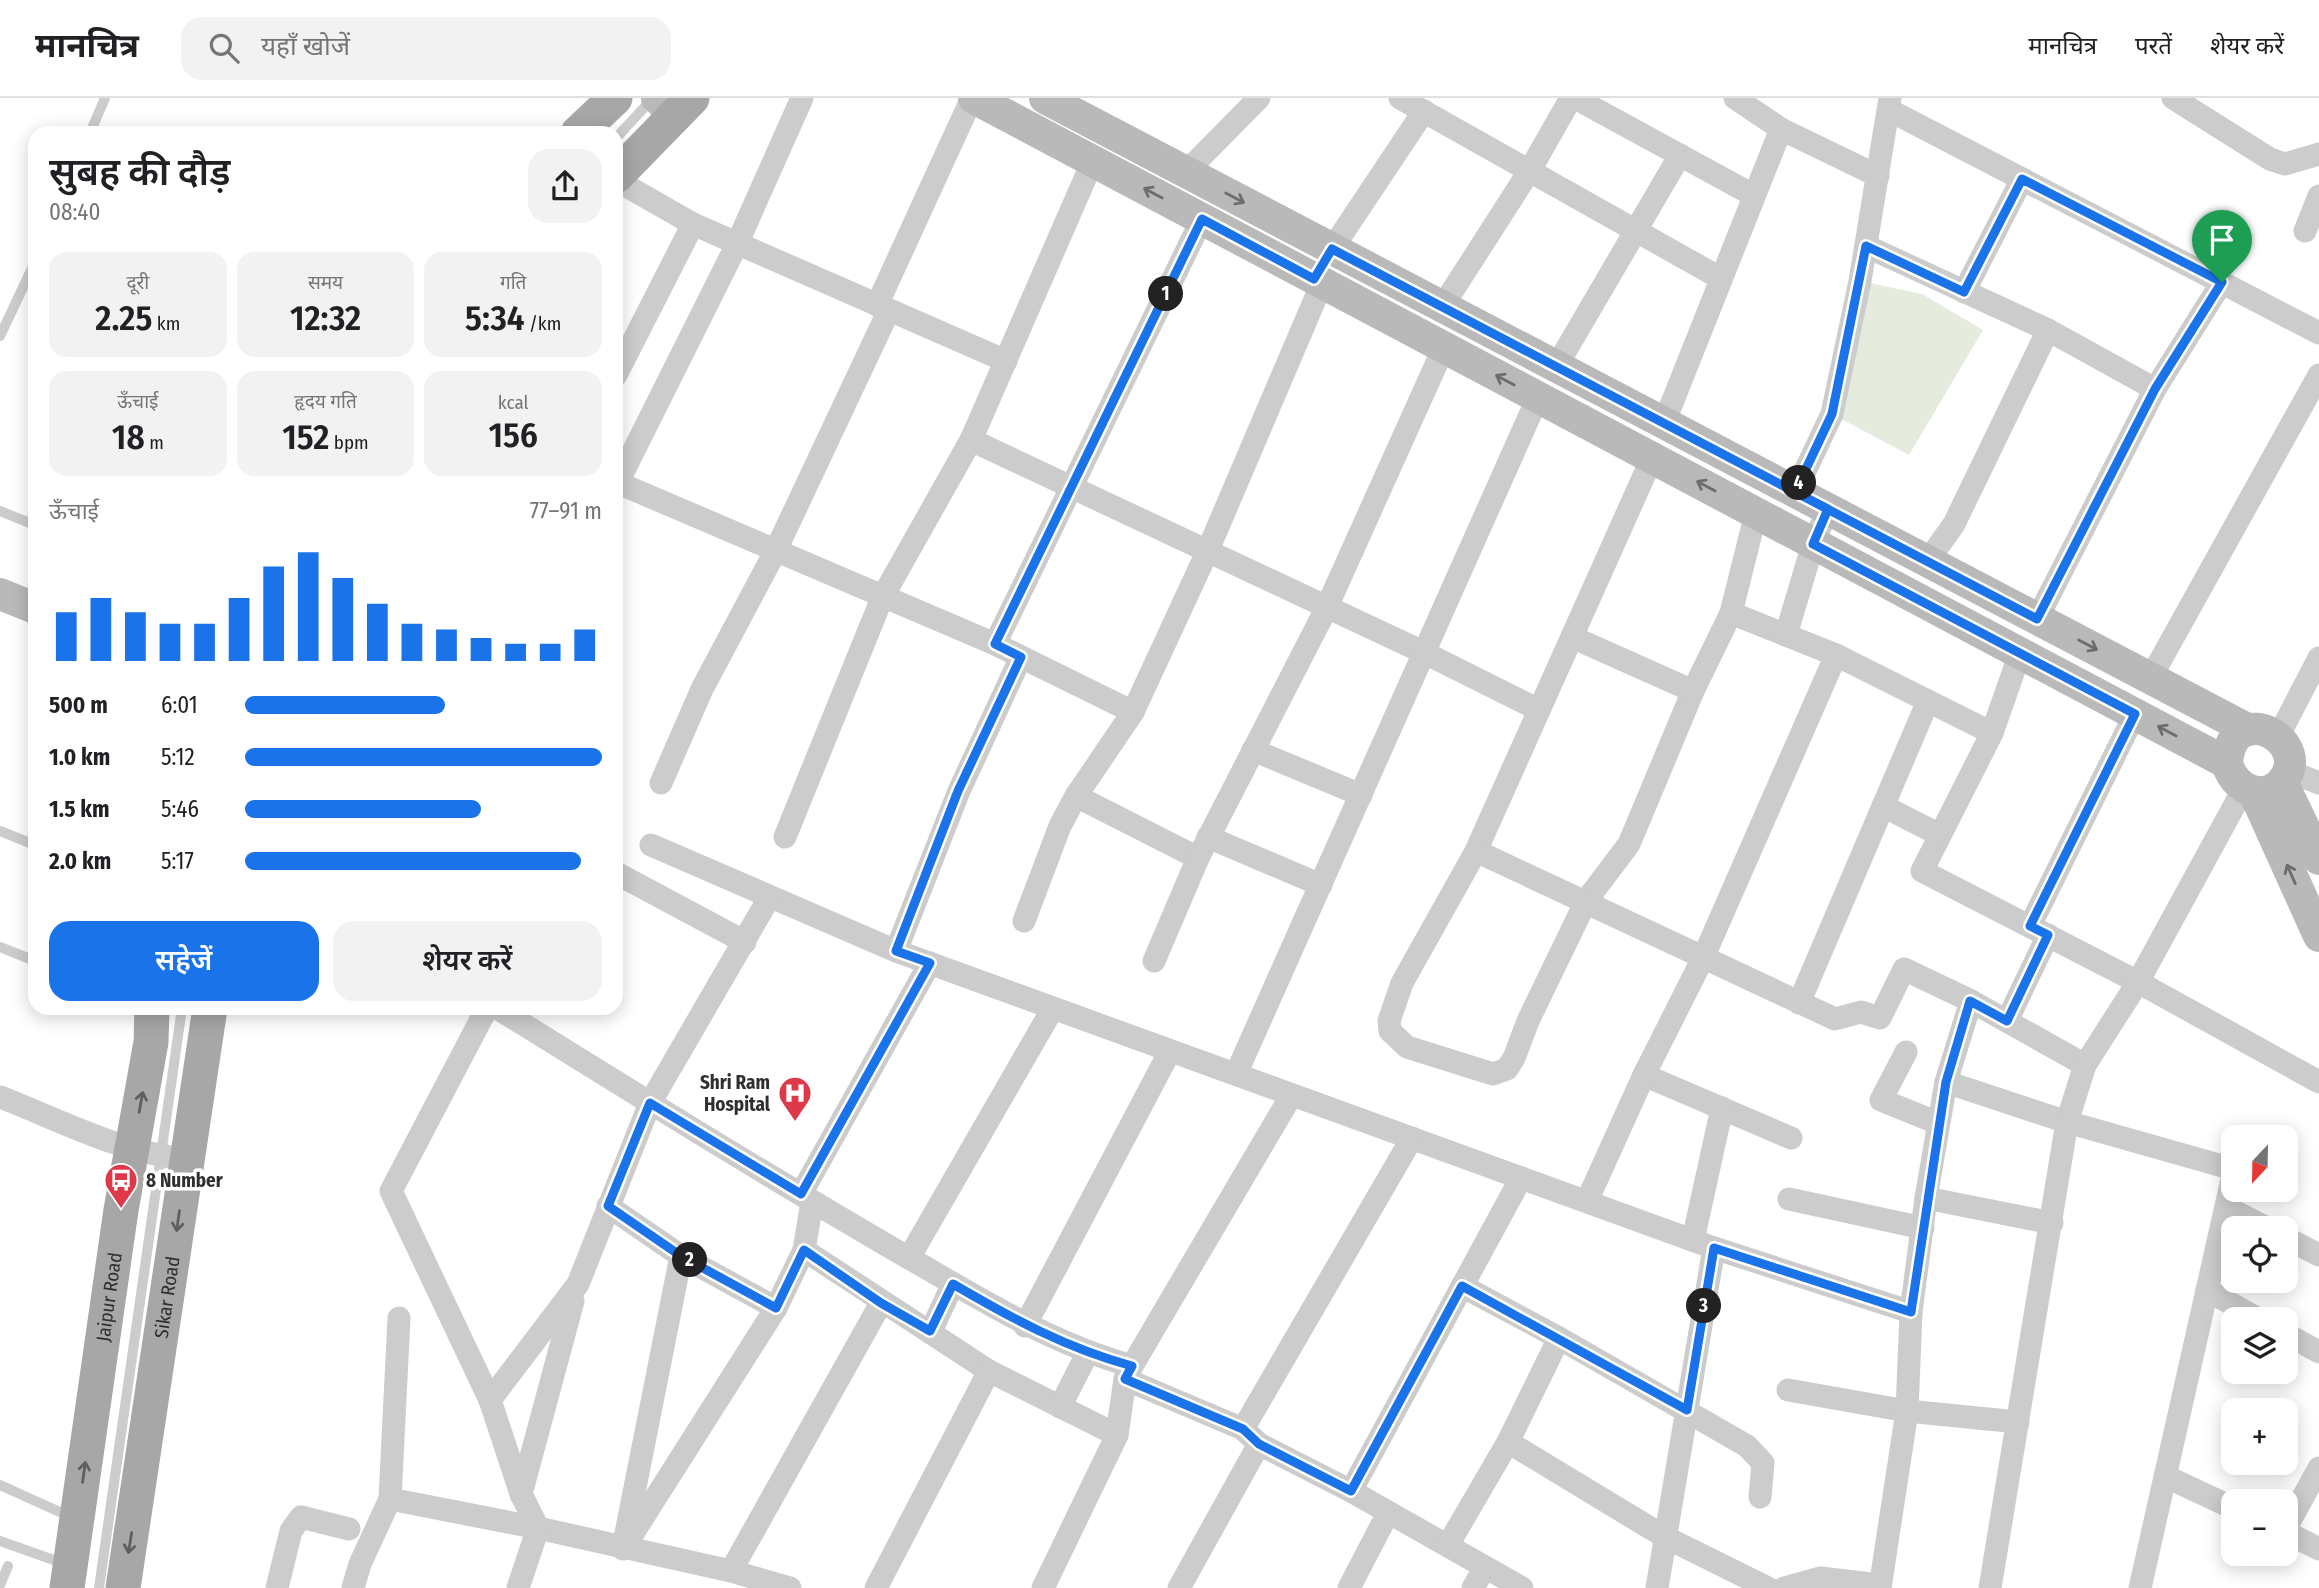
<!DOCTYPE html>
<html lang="hi">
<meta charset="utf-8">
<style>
:root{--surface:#fff;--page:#f2f2f2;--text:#202124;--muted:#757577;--line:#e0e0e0;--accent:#1a73e8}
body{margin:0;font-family:"Fira Sans Condensed","Noto Sans Devanagari",sans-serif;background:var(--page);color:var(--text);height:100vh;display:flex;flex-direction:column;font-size:26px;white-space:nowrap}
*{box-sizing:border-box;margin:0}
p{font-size:23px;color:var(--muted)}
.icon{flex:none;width:38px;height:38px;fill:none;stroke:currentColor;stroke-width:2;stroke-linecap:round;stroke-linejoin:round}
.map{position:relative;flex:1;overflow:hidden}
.side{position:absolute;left:28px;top:28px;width:595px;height:889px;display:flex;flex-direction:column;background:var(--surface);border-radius:21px;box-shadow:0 4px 18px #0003}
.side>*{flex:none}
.needle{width:46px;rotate:202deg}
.controls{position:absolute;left:2221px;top:1027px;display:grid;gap:14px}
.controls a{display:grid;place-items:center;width:77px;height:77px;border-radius:14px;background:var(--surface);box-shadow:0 4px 18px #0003;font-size:35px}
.pin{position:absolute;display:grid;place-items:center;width:60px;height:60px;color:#fff;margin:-72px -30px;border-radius:50% 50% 50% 0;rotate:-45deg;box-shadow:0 0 7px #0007}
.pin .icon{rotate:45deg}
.km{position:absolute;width:35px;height:35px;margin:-18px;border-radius:50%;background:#222;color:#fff;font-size:19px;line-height:35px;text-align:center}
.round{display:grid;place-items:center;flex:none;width:74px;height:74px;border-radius:21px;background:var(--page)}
.overview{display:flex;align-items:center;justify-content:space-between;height:119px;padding:0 21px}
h1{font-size:38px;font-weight:600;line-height:52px}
.metrics{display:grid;grid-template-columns:repeat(3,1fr);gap:10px;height:119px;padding:7px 21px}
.metrics div{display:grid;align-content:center;border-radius:18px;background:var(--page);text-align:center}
.metrics b{font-size:35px;font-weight:600}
.metrics small{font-size:19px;font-weight:400}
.metrics p{font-size:19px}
.chart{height:196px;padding:14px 21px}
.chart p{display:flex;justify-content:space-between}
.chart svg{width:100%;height:126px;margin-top:7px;stroke:var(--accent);stroke-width:6}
.primary-button{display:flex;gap:14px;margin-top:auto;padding:14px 21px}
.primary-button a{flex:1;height:80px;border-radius:21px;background:var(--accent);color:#fff;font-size:28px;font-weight:600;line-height:80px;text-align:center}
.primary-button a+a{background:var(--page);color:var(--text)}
ul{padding:0 21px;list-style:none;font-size:23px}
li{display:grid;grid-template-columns:112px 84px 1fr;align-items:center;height:52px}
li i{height:18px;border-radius:9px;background:var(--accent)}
header{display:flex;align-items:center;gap:42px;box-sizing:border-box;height:98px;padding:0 35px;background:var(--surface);border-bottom:2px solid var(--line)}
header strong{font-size:33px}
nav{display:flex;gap:38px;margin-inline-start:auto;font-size:24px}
.search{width:490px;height:63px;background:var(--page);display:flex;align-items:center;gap:18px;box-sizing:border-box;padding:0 24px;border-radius:21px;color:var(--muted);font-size:26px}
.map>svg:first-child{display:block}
.green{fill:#e5ebdd}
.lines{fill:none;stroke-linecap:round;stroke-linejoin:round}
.lane{stroke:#ccc;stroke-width:10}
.street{stroke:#ccc;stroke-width:23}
.secondary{stroke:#b9b9b9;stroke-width:32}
.primary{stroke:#a7a7a7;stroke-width:35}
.oneway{stroke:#6d6d6d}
.oneway2{stroke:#5f5f5f}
.route-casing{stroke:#fff;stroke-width:14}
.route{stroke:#1a73e8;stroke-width:9}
.labels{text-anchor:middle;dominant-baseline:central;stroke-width:7;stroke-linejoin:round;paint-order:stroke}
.poi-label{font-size:19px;font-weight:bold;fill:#2f2f2f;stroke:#fff;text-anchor:end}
.street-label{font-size:19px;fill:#2f2f2f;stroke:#fff}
</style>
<header>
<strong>मानचित्र</strong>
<div class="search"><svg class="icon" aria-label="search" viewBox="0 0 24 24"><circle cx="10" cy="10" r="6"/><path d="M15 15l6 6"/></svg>यहाँ खोजें</div>
<nav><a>मानचित्र</a><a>परतें</a><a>शेयर करें</a></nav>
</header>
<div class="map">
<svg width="2319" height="1490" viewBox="0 0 2319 1490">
<rect width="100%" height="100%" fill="#fff"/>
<!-- green -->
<polygon class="green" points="1860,183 1922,196 1983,232 1909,357 1832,316"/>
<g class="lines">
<!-- lane -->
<g class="lane">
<polyline points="90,35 105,0"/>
<polyline points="616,40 653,0"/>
<polyline points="0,238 35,164"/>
<polyline points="0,413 35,427"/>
<polyline points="0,733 35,747"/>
<polyline points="0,849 35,863"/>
<polyline points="0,1387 71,1419"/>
<polyline points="0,1443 65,1466"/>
<polyline points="0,1487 8,1468"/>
<polyline points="99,1490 182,910"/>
</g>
<!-- street -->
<g class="street">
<polyline points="1400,0 1720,180"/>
<polyline points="1575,0 1753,97"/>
<polyline points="1735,0 1781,31 1878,78"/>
<polyline points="2173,0 2270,61 2285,66 2319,56"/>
<polyline points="1889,12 2319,235"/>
<polyline points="1186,74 1259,0"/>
<polyline points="616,82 693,126 1006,263"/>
<polyline points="2305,133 2319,98"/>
<polyline points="1866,148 2048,232 2155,291"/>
<polyline points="1332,151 1424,13"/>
<polyline points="1964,194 2022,81"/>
<polyline points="877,207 972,0"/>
<polyline points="1442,209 1530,72 1571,0"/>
<polyline points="1556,269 1680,57"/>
<polyline points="616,277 693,126"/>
<polyline points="1664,325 1781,31"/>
<polyline points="971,342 1425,555 1539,612"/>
<polyline points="1652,360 1476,753 1402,885 1389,923 1390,933 1407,949 1493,976 1507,971 1514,960 1528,923 1586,803 1629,746 1693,593 1731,515 1756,415"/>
<polyline points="616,384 995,546 1133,614"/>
<polyline points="616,388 737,146 802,0"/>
<polyline points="1795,394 1832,316 1860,183 1890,0"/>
<polyline points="1927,464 1954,426 2048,232"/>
<polyline points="1731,515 1836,557 1992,635"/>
<polyline points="2037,521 2155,291 2222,184"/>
<polyline points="1786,537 1813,446 1828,411"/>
<polyline points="1572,539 1693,593"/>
<polyline points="995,546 1202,121"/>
<polyline points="2020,555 1992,635 1922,773 2138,884 2319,984"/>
<polyline points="2150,581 2319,277"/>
<polyline points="2279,637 2319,560"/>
<polyline points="1253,652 1361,697"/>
<polyline points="2289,673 2319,685"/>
<polyline points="661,685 702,591 776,452 889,212"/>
<polyline points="1076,698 1198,760"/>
<polyline points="1883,708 1940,737"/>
<polyline points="785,739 882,500 971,342 1087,76 1091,62"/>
<polyline points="1208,739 1321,787"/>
<polyline points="651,747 896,853 1714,1150 1911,1214"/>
<polyline points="1476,753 1835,921 1861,914 1880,920 1904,871 1971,903"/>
<polyline points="616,775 745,844"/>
<polyline points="1024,823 1060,728 1076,698 1133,614 1208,452 1322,185"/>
<polyline points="2030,828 2135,616"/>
<polyline points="896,853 959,693 1021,559"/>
<polyline points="1154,863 1198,760 1326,511 1444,249"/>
<polyline points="1799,905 1928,603"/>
<polyline points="487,910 391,1093 490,1302 521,1396 538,1430 731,1473 790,1490"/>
<path d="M497,910C629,992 761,1074 895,1152C973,1196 1045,1244 1132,1268L1125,1281L1243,1331L1259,1346L1351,1393L1522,1490"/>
<polyline points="2007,923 2048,837"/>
<polyline points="1906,954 1881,1002 1938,1025"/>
<polyline points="1236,976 1538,299"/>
<polyline points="1644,977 1791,1040"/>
<polyline points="1946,984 2067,1024 2233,1071"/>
<path d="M0,999C60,1022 123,1056 187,1061"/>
<polyline points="801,1096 930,865"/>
<polyline points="1926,1100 2052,1125"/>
<polyline points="1789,1101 1923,1130"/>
<polyline points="1587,1103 1644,977 1703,860 1836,557"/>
<polyline points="608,1108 681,1158 776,1210"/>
<polyline points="2226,1109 2267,1130"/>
<polyline points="2286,1140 2319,1157"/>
<polyline points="1693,1142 1722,1010"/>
<polyline points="804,1152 989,1273 1117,1337"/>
<polyline points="909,1160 1053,910"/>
<polyline points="1462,1188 1559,1240 1747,1348 1763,1365 1760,1399"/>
<polyline points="2207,1192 2260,1222"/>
<polyline points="1025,1228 1170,953"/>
<polyline points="931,1233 953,1186"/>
<polyline points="2286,1236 2319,1254"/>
<polyline points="1132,1268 1291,998"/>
<polyline points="1788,1292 1907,1313 2018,1324"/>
<polyline points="490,1302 578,1186 650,1005 769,800"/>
<polyline points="1060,1309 1087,1256"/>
<polyline points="1243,1331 1412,1040"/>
<polyline points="1508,1344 1665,1439 1768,1490"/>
<polyline points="2165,1378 2233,1410"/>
<polyline points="1351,1393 1521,1080"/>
<polyline points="521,1396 573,1203"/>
<polyline points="390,1401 538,1430 518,1490"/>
<polyline points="2286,1430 2319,1370"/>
<polyline points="2286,1434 2319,1451"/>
<polyline points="625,1440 681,1158"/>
<polyline points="1448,1447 1508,1344 1559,1240"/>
<polyline points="623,1451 776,1210 804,1152 812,1104"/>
<polyline points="731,1473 881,1205"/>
<polyline points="277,1490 291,1433 301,1419 349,1431"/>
<polyline points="353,1490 360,1466 390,1401 399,1220"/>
<polyline points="876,1490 989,1273"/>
<polyline points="1043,1490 1117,1337 1125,1281"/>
<polyline points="1179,1490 1259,1346"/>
<polyline points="1349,1490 1388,1415"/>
<polyline points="1473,1490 1485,1469"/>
<polyline points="1657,1490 1714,1150"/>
<polyline points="1784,1490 1820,1480 1880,1487"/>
<polyline points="1880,1490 1907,1313 1911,1214 1926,1100 1946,984 1971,903 2085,967"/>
<polyline points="1990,1490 2067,1024 2085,967 2138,884 2244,690"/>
<polyline points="2140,1490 2233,1077"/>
</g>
<!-- secondary -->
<g class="secondary">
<polyline points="657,0 676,18"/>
<path d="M974,0L2227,665C2233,688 2259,705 2280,686C2319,646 2232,596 2227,665"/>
<polyline points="1045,0 2249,632"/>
<polyline points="0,496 35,510"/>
<polyline points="2282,684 2319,761"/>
<polyline points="2254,694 2319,838"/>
</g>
<!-- primary -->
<g class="primary">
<polyline points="578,35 615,0"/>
<polyline points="616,78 692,0"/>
<path id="s1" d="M67,1490L121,1112L151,944L152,910"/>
<path id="s2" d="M123,1490L210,910"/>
</g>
</g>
<!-- one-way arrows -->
<defs><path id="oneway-shaft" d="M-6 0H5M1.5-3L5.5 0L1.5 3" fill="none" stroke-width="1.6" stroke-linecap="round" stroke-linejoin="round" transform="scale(1.75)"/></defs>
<g class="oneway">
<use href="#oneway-shaft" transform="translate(1153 95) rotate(-152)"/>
<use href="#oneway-shaft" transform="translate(1235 100) rotate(28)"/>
<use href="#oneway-shaft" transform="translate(1505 282) rotate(-152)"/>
<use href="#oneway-shaft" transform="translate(1706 388) rotate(-152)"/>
<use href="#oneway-shaft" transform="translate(2088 547) rotate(28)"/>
<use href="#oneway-shaft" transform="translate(2167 633) rotate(-152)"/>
<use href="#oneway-shaft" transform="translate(2291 776) rotate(-114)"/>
</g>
<g class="oneway2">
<use href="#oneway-shaft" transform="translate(141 1004) rotate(-80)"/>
<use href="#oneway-shaft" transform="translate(178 1123) rotate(98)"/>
<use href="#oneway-shaft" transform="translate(84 1374) rotate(-82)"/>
<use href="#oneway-shaft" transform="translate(130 1445) rotate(99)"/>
</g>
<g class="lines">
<defs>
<path id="route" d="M2222,184L2155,291L2037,521C1956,479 1876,436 1795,394L1332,151L1314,181L1202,121L995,546L1021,559L958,693L896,853L930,865L801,1096L650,1005L608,1108L681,1158L776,1210L804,1152L881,1205L930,1233L953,1186C1011,1220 1066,1250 1132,1268L1125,1281L1243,1331L1259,1346L1351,1393L1462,1188L1687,1312L1714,1150L1911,1214L1946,984L1970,903L2007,923L2048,837L2030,828L2135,616L1813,446L1828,411L1795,394L1832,316L1866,148L1964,194L2022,81L2222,184"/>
</defs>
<!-- route casing -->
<use href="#route" class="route-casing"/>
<!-- route -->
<use href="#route" class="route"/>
</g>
<!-- icons -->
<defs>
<symbol id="hospital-pin" viewBox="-11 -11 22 30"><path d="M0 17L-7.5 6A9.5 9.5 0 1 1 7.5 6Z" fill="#dd394b" stroke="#fff"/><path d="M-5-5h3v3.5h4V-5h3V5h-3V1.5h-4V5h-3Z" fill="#fff"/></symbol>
<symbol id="bus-pin" viewBox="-11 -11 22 30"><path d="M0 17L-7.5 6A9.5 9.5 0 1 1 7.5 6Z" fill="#dd394b" stroke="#fff"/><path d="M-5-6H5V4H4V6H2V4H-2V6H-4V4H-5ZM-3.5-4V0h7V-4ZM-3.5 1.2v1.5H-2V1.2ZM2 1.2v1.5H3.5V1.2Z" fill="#fff"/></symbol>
</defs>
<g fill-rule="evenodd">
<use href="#hospital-pin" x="776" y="976" width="38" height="52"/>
<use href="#bus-pin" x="102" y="1063" width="38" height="52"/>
</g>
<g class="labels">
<!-- poi labels -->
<g class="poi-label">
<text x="770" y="984">Shri Ram<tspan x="770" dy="22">Hospital</tspan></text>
<text x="146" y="1082" text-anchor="start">8 Number</text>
</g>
<!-- street labels -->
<g class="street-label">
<text stroke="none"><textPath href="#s1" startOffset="294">Jaipur Road</textPath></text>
<text stroke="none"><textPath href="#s2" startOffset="294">Sikar Road</textPath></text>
</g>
</g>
</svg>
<div class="controls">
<a><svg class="needle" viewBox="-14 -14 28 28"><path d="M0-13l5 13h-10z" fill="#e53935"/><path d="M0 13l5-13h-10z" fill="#757577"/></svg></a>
<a><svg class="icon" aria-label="locate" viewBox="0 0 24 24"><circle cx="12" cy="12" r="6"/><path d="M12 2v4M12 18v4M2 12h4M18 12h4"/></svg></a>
<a><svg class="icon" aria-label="layers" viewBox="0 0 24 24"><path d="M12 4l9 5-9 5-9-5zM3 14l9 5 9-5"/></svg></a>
<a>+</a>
<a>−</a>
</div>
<div class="pin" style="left:2222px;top:184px;background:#1e9e55"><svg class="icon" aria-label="arrive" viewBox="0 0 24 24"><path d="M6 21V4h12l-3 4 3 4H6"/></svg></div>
<b class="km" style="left:1166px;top:196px">1</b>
<b class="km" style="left:690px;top:1162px">2</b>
<b class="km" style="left:1704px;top:1208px">3</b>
<b class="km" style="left:1799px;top:385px">4</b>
<section class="side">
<div class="overview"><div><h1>सुबह की दौड़</h1><p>08:40</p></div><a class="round"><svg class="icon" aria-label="share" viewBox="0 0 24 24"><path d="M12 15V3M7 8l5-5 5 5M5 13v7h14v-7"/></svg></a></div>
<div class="metrics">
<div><p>दूरी</p><b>2.25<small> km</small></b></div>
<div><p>समय</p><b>12:32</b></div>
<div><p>गति</p><b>5:34<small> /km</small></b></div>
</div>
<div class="metrics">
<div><p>ऊँचाई</p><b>18<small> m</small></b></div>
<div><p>हृदय गति</p><b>152<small> bpm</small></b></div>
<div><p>kcal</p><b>156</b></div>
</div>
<div class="chart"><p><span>ऊँचाई</span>77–91 m</p>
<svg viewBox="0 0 160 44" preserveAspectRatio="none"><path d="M5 44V27M15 44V22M25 44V27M35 44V31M45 44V31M55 44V22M65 44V11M75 44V6M85 44V15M95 44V24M105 44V31M115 44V33M125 44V36M135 44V38M145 44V38M155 44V33"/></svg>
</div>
<ul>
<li><b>500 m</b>6:01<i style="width:56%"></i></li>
<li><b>1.0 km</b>5:12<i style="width:100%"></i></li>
<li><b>1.5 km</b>5:46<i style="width:66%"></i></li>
<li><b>2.0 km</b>5:17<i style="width:94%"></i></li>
</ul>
<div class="primary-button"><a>सहेजें</a><a>शेयर करें</a></div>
</section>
</div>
